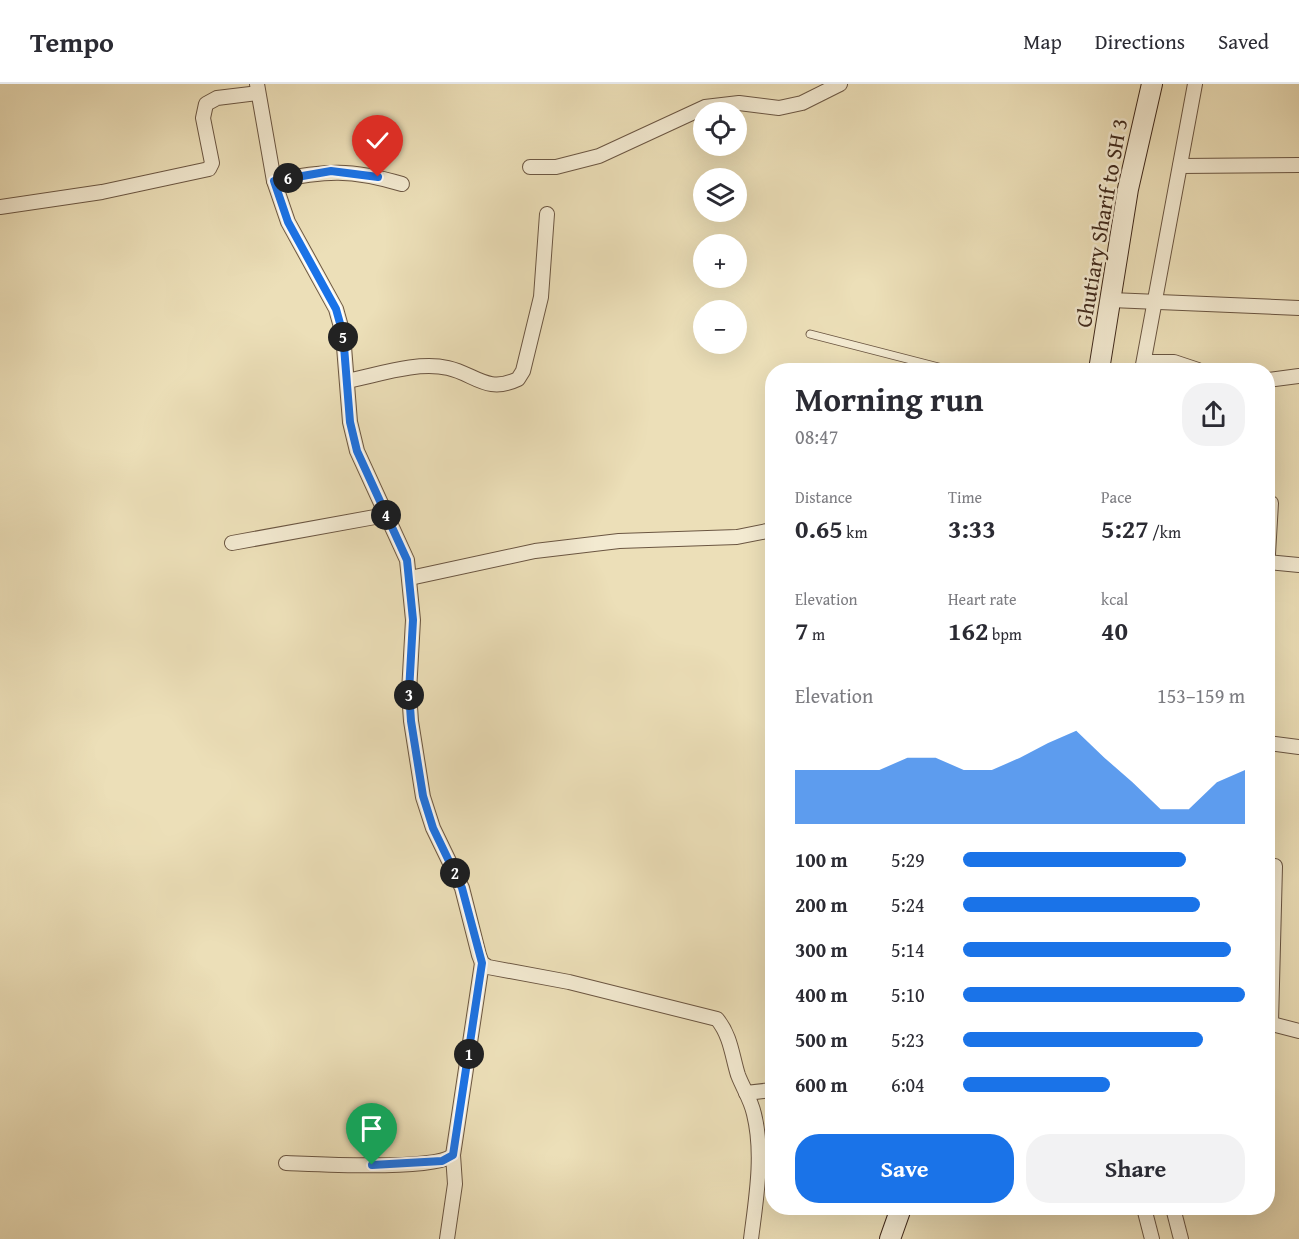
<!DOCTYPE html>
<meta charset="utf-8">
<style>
:root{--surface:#fff;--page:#f2f2f3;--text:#2b2b33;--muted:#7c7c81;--line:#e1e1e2;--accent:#1a73e8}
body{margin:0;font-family:"Gentium Book Plus",serif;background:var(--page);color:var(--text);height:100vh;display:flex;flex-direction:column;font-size:22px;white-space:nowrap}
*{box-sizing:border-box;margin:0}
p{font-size:20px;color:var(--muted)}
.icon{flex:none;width:33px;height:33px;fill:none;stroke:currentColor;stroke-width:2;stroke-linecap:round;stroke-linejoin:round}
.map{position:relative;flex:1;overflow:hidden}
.details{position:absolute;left:765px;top:279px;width:510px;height:852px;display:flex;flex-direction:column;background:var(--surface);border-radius:24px;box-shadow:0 6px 24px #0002}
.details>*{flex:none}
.controls{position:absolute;left:693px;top:18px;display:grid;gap:12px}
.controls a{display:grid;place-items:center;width:54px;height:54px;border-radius:50%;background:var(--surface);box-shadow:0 6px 24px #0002;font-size:30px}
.pin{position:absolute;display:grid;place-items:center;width:51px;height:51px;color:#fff;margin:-62px -26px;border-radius:50% 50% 50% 0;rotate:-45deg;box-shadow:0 0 6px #0007}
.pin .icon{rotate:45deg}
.km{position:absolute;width:30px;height:30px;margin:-15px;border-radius:50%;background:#222;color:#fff;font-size:16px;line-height:30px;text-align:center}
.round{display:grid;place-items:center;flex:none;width:63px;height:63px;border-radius:24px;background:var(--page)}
.summary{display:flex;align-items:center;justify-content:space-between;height:102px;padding:0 30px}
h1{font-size:33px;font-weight:700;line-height:45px}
.figures{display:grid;grid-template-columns:repeat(3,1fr);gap:9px;height:102px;padding:6px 30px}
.figures div{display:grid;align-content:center}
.figures b{font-size:26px;font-weight:700}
.figures small{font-size:16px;font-weight:400}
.figures p{font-size:16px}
.chart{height:168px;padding:12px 30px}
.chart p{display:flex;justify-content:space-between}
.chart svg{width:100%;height:108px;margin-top:6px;fill:var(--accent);opacity:.7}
.primary-button{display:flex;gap:12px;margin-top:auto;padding:12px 30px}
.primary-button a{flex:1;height:69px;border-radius:24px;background:var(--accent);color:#fff;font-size:24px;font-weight:700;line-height:69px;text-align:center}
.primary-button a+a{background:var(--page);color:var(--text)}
ul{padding:0 30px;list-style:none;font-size:20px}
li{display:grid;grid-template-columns:96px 72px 1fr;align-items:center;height:45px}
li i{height:15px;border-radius:8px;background:var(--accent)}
header{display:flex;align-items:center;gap:36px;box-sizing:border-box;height:84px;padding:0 30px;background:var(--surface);border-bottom:2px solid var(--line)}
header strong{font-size:28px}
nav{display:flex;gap:33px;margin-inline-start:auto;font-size:21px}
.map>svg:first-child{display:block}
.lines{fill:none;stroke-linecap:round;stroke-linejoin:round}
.service-casing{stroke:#6b5642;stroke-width:9}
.minor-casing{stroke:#6b5642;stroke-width:16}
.secondary-casing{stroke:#40291b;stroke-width:22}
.service{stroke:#f3ead1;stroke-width:7}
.minor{stroke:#f3ead1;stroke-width:14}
.secondary{stroke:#f3ead1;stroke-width:20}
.route-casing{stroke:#fff;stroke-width:12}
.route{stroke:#1a73e8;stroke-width:8}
.labels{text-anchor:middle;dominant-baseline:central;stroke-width:5;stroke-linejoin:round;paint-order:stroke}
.street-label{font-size:22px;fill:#40291b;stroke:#f3ead1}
</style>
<header>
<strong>Tempo</strong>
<nav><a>Map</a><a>Directions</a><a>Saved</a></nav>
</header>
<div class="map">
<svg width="1299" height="1155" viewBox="0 0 1299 1155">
<rect width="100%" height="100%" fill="#ecdfb8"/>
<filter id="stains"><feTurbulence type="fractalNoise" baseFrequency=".00333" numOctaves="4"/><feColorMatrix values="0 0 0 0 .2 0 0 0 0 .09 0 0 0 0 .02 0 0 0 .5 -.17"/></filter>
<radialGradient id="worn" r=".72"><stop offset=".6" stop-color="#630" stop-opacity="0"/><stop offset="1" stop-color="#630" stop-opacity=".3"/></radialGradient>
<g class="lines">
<defs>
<polyline id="service" points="810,250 950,286"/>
<g id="minor">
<path d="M257,0L274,97L288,138L336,225L343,250L350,338L357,367L407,476L413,536L409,608L411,637L423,713L433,744L462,804L479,871L482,879L488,883L569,898L717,935C731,952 732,972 738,991C743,1004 751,1016 754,1030C764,1070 756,1115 751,1155"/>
<polyline points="1180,82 1299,81"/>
<polyline points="530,83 556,83 599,72 705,23 739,19 779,24 802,19 840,0"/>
<path d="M274,97C326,86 351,85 402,100"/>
<polyline points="0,123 102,108 209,85 212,79 203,34 206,20 217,14 258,9"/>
<polyline points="1111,216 1299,224"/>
<polyline points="1144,278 1174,278 1198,286"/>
<polyline points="1142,286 1195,0"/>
<polyline points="1268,296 1299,292"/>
<path d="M347,297C378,291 416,277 448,284C475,290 487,310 518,295L523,287L541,213L547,130"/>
<polyline points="232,459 386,431"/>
<polyline points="1268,470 1271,419"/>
<polyline points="1268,478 1299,481"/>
<polyline points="410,494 535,467 619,457 737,453 772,446"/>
<polyline points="1268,659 1299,663"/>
<polyline points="1268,939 1299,947"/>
<polyline points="1271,939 1275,782"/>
<polyline points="746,1009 772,1006"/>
<path d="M286,1079C315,1080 436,1087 453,1071L482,879"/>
<polyline points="1144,1124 1152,1155"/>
<polyline points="1173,1124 1181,1155"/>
<polyline points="447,1155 455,1100 453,1071"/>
</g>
<g id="secondary">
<polyline points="1099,286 1128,105 1152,0"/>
<polyline points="890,1155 901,1124"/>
</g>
</defs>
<!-- service casing -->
<use href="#service" class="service-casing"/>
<!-- minor casing -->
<use href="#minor" class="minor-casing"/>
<!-- secondary casing -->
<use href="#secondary" class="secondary-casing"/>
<!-- service -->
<use href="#service" class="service"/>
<!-- minor -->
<use href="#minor" class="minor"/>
<!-- secondary -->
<use href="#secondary" class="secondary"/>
</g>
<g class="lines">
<defs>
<polyline id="route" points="372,1081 442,1077 453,1071 482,879 462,804 433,744 423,712 411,637 409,608 413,536 407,476 357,367 350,338 343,250 336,225 288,138 274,97 331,87 378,93"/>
</defs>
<!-- route casing -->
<use href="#route" class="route-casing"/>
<!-- route -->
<use href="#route" class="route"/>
</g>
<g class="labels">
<!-- street labels -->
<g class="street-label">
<text transform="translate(1101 139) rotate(-80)">Ghutiary Sharif to SH 3</text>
</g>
</g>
<rect width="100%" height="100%" filter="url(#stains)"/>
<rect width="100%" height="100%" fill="url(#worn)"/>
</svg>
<div class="controls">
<a><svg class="icon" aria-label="locate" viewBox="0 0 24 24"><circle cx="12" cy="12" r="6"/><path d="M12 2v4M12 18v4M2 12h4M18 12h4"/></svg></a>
<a><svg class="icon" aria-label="layers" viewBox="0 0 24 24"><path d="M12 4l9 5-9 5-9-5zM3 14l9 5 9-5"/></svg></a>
<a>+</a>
<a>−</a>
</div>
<div class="pin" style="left:372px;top:1081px;background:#1e9e55"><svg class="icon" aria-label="arrive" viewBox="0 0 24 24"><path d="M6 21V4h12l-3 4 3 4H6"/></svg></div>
<div class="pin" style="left:378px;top:93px;background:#d93025"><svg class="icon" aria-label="check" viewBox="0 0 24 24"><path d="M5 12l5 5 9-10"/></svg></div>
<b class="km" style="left:469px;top:970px">1</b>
<b class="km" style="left:455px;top:789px">2</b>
<b class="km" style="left:409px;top:611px">3</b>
<b class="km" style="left:386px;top:431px">4</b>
<b class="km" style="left:343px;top:253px">5</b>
<b class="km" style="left:288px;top:94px">6</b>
<section class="details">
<div class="summary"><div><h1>Morning run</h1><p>08:47</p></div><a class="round"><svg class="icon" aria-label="share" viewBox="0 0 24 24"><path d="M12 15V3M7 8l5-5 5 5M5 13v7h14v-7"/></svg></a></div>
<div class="figures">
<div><p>Distance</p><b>0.65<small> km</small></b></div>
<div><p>Time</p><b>3:33</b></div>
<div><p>Pace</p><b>5:27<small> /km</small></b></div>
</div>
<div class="figures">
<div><p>Elevation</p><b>7<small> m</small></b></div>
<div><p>Heart rate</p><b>162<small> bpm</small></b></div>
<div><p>kcal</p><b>40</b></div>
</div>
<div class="chart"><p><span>Elevation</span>153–159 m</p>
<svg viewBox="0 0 160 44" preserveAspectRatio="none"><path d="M0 44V22L10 22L20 22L30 22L40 17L50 17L60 22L70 22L80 17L90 11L100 6L110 17L120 27L130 38L140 38L150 27L160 22V44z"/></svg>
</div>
<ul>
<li><b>100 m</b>5:29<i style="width:79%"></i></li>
<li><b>200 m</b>5:24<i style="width:84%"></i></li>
<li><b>300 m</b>5:14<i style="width:95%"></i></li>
<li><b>400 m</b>5:10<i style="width:100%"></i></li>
<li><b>500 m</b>5:23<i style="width:85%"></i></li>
<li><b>600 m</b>6:04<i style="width:52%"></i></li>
</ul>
<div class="primary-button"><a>Save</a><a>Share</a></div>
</section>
</div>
